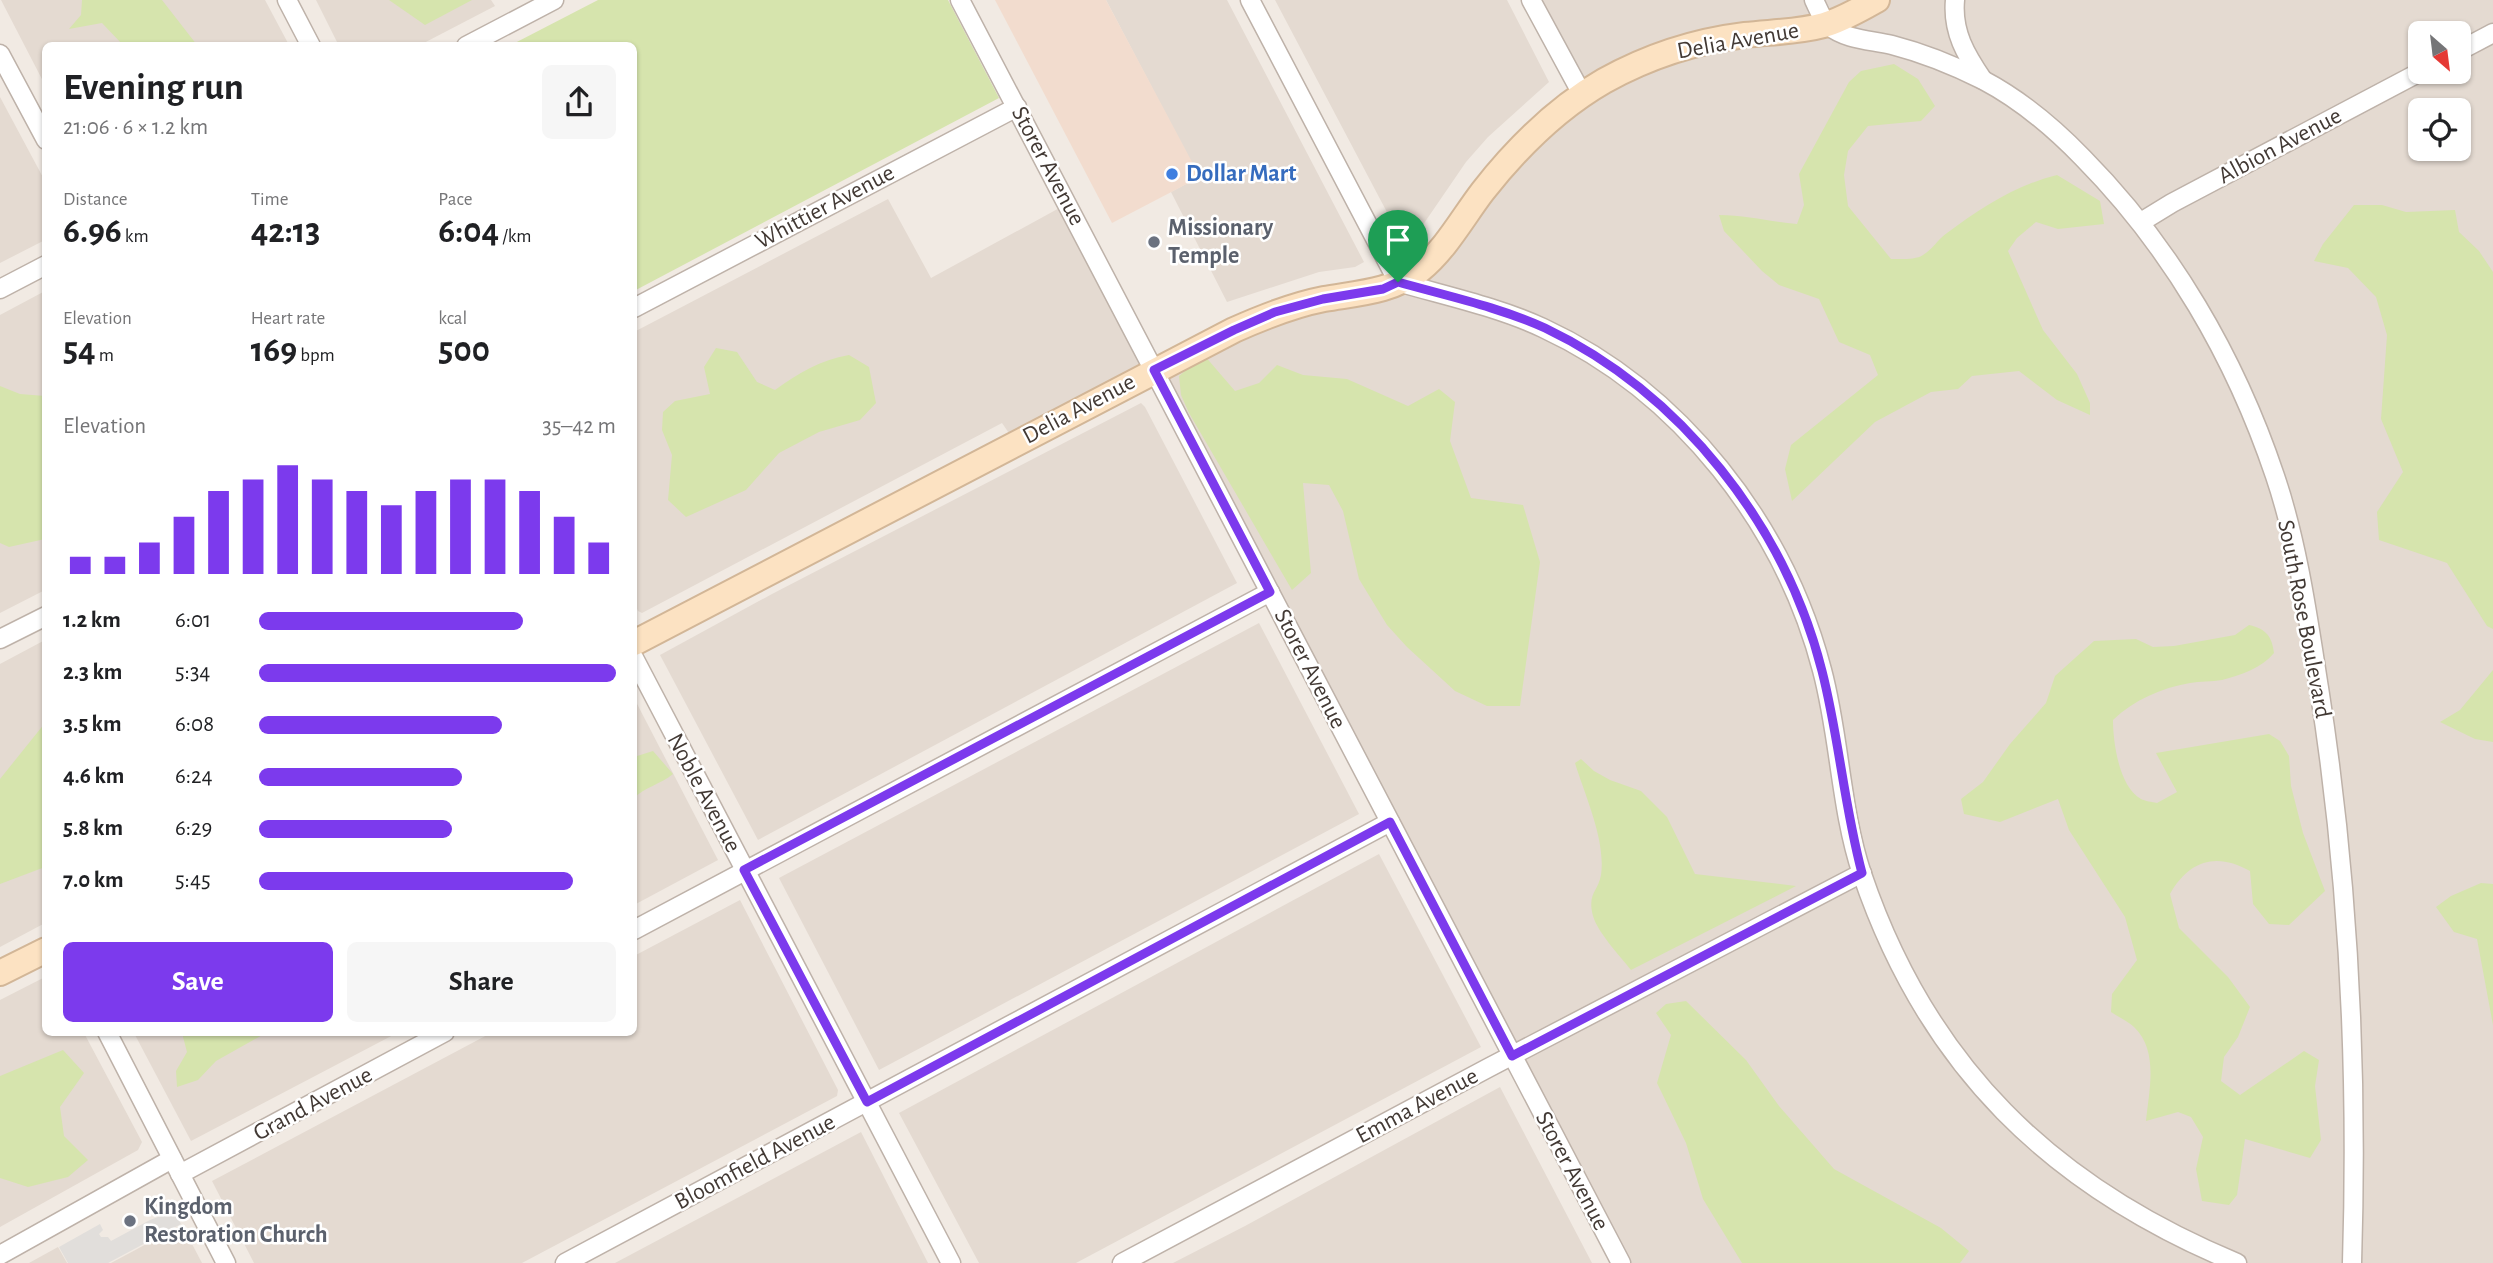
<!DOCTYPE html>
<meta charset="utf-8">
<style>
:root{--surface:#fff;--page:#f6f6f6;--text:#202124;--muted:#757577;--accent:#7c3aed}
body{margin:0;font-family:"Alegreya Sans",sans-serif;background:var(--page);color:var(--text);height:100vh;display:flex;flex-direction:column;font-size:26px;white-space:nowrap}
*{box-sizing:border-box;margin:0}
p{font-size:23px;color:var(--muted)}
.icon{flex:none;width:38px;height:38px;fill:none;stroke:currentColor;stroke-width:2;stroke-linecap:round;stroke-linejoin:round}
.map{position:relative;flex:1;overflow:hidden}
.side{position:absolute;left:42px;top:42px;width:595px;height:994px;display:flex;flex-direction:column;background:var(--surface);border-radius:10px;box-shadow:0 2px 5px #0004}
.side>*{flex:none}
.needle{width:46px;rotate:152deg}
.buttons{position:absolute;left:2408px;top:21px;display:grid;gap:14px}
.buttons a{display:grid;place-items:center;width:63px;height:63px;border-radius:10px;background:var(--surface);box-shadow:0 2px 5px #0004;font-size:35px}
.pin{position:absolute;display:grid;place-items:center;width:60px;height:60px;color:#fff;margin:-72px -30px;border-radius:50% 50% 50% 0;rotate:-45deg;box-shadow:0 0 7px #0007}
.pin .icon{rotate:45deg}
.round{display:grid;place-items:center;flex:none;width:74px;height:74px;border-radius:10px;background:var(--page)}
.summary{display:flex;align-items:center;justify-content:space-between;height:119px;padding:0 21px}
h1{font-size:38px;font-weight:700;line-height:52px}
.figures{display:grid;grid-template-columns:repeat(3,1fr);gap:10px;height:119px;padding:7px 21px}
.figures div{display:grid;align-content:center}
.figures b{font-size:35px;font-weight:700}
.figures small{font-size:19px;font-weight:400}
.figures p{font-size:19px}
.chart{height:196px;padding:14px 21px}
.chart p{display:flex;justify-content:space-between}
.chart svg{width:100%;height:126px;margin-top:7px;stroke:var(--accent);stroke-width:6}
.primary-button{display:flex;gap:14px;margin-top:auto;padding:14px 21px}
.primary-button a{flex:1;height:80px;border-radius:10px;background:var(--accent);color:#fff;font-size:28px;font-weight:700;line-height:80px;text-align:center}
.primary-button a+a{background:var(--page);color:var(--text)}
ul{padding:0 21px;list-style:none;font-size:23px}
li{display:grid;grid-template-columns:112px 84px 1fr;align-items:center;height:52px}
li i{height:18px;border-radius:9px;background:var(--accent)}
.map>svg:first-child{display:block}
.residential{fill:#e4dad1;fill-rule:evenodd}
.commercial{fill:#f2dcce}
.green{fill:#d6e4ad}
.parking{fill:#e1dedb}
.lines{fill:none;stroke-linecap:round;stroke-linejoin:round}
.street-casing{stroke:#beb2a9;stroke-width:21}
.secondary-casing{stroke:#d2b697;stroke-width:28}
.street{stroke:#fff;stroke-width:18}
.secondary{stroke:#fce2c2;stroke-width:24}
.route-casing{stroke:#fff;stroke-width:14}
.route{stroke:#7c3aed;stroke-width:9}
.shop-dot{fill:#3f7fe0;stroke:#fff;stroke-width:2.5}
.worship-dot{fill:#6b7280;stroke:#fff;stroke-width:2.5}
.labels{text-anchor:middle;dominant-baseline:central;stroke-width:5;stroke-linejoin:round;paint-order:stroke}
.street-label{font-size:24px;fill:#423934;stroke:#fff}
.shop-label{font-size:24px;font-weight:bold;fill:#366cbe;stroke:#fff;text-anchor:start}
.worship-label{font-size:24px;font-weight:bold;fill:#5b616d;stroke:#fff;text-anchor:start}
</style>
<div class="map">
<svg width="2493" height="1263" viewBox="0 0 2493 1263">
<rect width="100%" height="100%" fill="#f1eae3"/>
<!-- residential -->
<g class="residential">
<polygon points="1,0 265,0 289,45 46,46 45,85"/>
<polygon points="316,0 491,0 495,6 420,45 339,46"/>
<polygon points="1106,0 1227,0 1364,262 1355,267 1319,272 1227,302 1171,192 1199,177"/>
<polygon points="1275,0 1507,0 1549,82 1488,137 1466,162 1416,235 1409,237 1399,235"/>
<path d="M1531,0H2493V1263H1621L1154,370L1195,349L1398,282L1583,96ZM2420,33H2459V72H2420ZM2420,110H2459V149H2420Z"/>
<polygon points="0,97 46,183 45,240 0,263"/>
<polygon points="888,199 931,278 1063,206 1148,368 1013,439 1002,423 642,613 638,611 634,602 634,332"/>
<polygon points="45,291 45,590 0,613 0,315"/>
<polygon points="1141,403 1145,407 1237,583 758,840 660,655 772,594"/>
<polygon points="1259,623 1359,814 879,1070 779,878"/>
<polygon points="45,640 45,923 0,947 0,664"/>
<polygon points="634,698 718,860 634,905"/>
<polygon points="1379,854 1481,1047 1076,1263 979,1263 899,1113"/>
<polygon points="740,900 838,1090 837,1096 522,1263 254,1263 212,1181 491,1033 634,1032 634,956"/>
<polygon points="45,977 46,1032 84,1033 142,1142 138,1150 0,1227 0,1000"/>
<polygon points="134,1033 397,1033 191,1141"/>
<polygon points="1500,1087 1592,1263 1173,1263 1245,1226"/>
<polygon points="861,1132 928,1263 615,1263"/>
<polygon points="182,1225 202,1263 111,1263"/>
<polygon points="58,1247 67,1263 29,1263"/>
</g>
<!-- commercial -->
<polygon class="commercial" points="995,0 1106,0 1200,177 1112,223"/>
<!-- green -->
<g class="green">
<polygon points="82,0 162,0 197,45 123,45 102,23 69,29 81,15"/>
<polygon points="389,0 472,0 425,25"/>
<polygon points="598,0 948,0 999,98 634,291 634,46 511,45"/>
<path d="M1894,64L1918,79L1935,106L1921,121L1868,126L1848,151L1844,175L1848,206L1891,259C1900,259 1916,260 1923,255C1932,250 1938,239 1947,233C1981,208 2016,185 2057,175L2100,201L2104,224L2058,229L2036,222L2017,238L2008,251L2043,330L2077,374L2090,403V415L2057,400L2019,371L1972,376L1958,389L1931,392L1875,422L1792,501L1785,469L1791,445L1878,375L1870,355L1839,342L1819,299L1779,285L1762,271L1724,231L1719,215C1746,215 1771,222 1797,224L1804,205L1799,174L1849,82L1861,71Z"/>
<polygon points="2354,205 2382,205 2406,212 2455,210 2459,232 2479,251 2493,272 2493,629 2487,626 2447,563 2379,540 2377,512 2403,472 2381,419 2387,335 2376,297 2348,268 2314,261 2323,244"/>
<path d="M716,348L737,352L757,382L775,390C799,373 820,360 849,355L869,367L876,403L860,420L819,432L779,453L746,490L686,517L668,500L672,455L662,430L663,412L675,401L710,394L704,367Z"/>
<polygon points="1204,355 1235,391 1259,383 1277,365 1303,375 1347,379 1408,406 1439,389 1455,402 1450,441 1471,498 1523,505 1540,562 1520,706 1487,706 1455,691 1407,647 1387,625 1359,579 1343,511 1329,485 1303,483 1311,573 1292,590 1189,413 1181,395 1179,376"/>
<polygon points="0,386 20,394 45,396 45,539 9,547 0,543"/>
<path d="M2249,625C2267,629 2272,637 2274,653C2262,668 2241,675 2222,680C2212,682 2200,681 2190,683C2161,688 2134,700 2113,720C2113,742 2119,787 2141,799C2145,801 2152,802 2157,803L2177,792L2156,753L2269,734L2280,741L2289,756L2291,786L2303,833L2325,891L2289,925L2269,924L2253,904L2250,871C2217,852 2189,860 2170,894L2179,928L2228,977L2250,1007L2238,1037L2224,1057L2221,1081L2240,1095L2304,1051L2319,1060L2315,1086L2321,1140L2310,1158L2245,1139L2237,1195L2229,1205L2202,1201L2196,1169L2203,1137L2191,1117L2178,1112L2146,1121C2149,1090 2159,1051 2134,1027C2128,1021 2118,1017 2111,1012L2112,994L2137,960L2125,917L2069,830L2058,799L2000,822L1964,814L1961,799L1983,782L2010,744L2046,703L2055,676L2094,641L2136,639L2153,647L2174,646L2235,635Z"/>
<polygon points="2493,670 2493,742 2475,739 2440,722 2460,710"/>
<polygon points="45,723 45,867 0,884 0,779"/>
<path d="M653,751L673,774C661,784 645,787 634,798V757Z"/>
<path d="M1581,759L1594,771L1610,780L1641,791L1667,817L1695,874L1796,886L1631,970C1620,956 1598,933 1593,916C1587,893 1598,892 1601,875C1606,840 1585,796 1575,763Z"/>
<polygon points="2481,883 2493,884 2493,1025 2477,939 2454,932 2436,907 2451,896"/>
<polygon points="1686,1001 1746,1060 1779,1106 1834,1169 1941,1228 1969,1251 1960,1263 1742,1263 1703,1199 1686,1143 1657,1083 1671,1035 1656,1013 1666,1004"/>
<polygon points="182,1033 182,1032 266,1033 216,1061 198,1080 177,1087 176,1071 187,1052"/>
<polygon points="63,1050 84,1073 60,1107 64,1136 88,1160 68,1177 28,1187 0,1178 0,1076"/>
</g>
<!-- parking -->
<polygon class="parking" points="174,1211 181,1224 108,1263 68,1263 59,1247 100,1224 103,1230 99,1234 101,1237 108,1237 111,1241 150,1220"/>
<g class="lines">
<defs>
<g id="street">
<polyline points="287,0 311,46"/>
<polyline points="960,0 1621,1263"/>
<path d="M1250,0L1398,282C1446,296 1498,307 1543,328C1681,392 1784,525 1822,670C1840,737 1840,808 1862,874C1927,1066 2051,1186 2237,1263"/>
<polyline points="1531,0 1583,96"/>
<path d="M1814,0C1818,8 1822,20 1829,26C1846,40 1871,40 1892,45C1923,53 1955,66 1983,80C2021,100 2054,128 2083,158C2171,247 2235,357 2275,476C2298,544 2308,618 2319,688C2349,878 2358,1071 2352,1263"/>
<path d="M1955,0C1952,32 1966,55 1983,80"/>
<polyline points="466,46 554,0"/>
<polyline points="2459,51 2493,33"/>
<polyline points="0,54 46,140"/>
<polyline points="2141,222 2172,203 2420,72"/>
<polyline points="0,289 46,265"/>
<polyline points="634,308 1017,107"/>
<polyline points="0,639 46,616"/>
<polyline points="634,658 951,1263"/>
<polyline points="634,930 1270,592"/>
<polyline points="107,1032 226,1263"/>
<polyline points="180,1174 445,1032"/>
<polyline points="0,1255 172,1159"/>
<polyline points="565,1263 1390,822"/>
<polyline points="1122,1263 1488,1068 1862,873"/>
</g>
<g id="secondary">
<path d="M634,643L1234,330C1263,317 1293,305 1324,299C1358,293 1391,292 1420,270C1446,249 1463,217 1483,191C1516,149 1557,108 1604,81C1647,57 1696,41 1745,35C1772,32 1798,32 1824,25C1842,20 1860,9 1877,0"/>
<polyline points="0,973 46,950"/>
</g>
</defs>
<!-- street casing -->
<use href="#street" class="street-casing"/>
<!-- secondary casing -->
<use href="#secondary" class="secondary-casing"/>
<!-- street -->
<use href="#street" class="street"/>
<!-- secondary -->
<use href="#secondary" class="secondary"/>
</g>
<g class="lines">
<defs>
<path id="route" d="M1398,282C1447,296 1499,307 1545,328C1681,393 1785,525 1822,671C1839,737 1844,806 1862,873L1512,1056L1390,822L867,1102L744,870L1270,592L1154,370L1234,330L1275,312L1323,299L1383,289Z"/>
</defs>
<!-- route casing -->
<use href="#route" class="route-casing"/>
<!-- route -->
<use href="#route" class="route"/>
</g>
<!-- markers -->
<circle class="shop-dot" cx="1172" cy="174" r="7"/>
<g class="worship-dot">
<circle cx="1154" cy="242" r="7"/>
<circle cx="130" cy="1221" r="7"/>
</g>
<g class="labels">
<!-- street labels -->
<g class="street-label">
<text transform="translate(1738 41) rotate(-10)">Delia Avenue</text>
<text transform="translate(2280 146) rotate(-28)">Albion Avenue</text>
<text transform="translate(1048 166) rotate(62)">Storer Avenue</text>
<text transform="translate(825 207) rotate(-28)">Whittier Avenue</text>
<text transform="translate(1079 409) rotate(-28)">Delia Avenue</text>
<text transform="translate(2304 619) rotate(79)">South Rose Boulevard</text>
<text transform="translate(1310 669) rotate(63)">Storer Avenue</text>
<text transform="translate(704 793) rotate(62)">Noble Avenue</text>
<text transform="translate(313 1104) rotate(-28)">Grand Avenue</text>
<text transform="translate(1417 1106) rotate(-28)">Emma Avenue</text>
<text transform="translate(755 1162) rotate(-28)">Bloomfield Avenue</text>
<text transform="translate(1572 1171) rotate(62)">Storer Avenue</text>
</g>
<!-- shop labels -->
<g class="shop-label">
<text x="1186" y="174">Dollar Mart</text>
</g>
<!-- worship labels -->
<g class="worship-label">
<text x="1168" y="228">Missionary<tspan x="1168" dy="28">Temple</tspan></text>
<text x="144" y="1207">Kingdom<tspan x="144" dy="28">Restoration Church</tspan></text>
</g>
</g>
</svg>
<div class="buttons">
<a><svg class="needle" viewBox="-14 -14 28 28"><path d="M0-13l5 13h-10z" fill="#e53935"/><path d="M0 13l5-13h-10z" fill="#757577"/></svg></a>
<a><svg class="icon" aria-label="locate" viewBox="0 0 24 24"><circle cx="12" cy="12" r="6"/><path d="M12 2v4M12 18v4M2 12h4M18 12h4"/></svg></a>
</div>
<div class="pin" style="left:1398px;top:282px;background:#1e9e55"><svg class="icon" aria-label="arrive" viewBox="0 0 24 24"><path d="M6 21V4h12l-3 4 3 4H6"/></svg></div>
<section class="side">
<div class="summary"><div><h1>Evening run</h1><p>21:06 · 6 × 1.2 km</p></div><a class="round"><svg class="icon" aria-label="share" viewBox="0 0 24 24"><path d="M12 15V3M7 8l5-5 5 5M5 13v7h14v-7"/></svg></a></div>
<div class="figures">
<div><p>Distance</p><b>6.96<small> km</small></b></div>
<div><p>Time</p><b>42:13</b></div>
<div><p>Pace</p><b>6:04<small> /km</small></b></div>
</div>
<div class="figures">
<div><p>Elevation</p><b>54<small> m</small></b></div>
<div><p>Heart rate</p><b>169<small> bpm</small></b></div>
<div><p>kcal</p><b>500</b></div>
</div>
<div class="chart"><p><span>Elevation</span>35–42 m</p>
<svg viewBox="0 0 160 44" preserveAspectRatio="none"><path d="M5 44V38M15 44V38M25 44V33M35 44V24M45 44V15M55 44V11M65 44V6M75 44V11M85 44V15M95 44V20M105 44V15M115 44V11M125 44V11M135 44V15M145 44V24M155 44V33"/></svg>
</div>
<ul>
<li><b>1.2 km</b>6:01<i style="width:74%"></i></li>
<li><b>2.3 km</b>5:34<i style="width:100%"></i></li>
<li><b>3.5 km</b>6:08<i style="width:68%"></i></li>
<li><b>4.6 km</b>6:24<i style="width:57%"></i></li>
<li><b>5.8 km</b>6:29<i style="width:54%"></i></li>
<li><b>7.0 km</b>5:45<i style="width:88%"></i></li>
</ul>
<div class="primary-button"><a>Save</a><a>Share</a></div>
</section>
</div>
